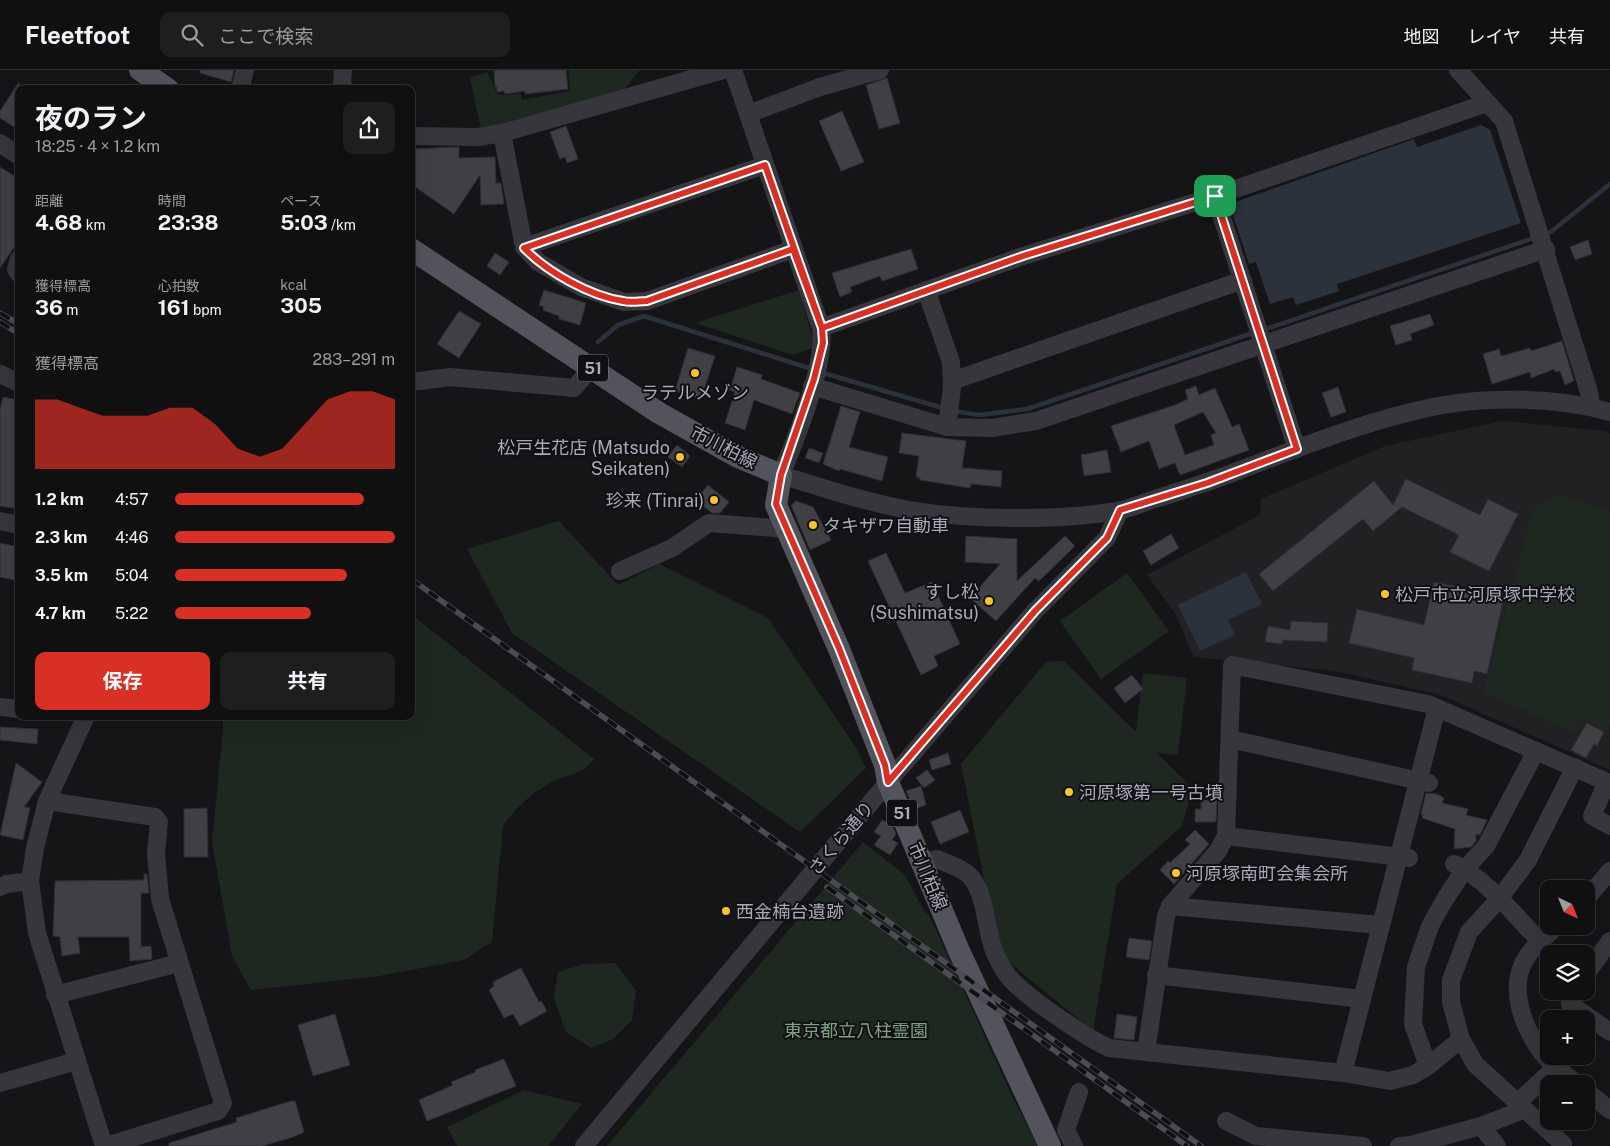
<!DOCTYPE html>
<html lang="ja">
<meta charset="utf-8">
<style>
:root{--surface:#101011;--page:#1e1e1f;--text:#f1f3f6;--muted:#9c9d9f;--line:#303031;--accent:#d93025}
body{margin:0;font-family:"Public Sans","Noto Sans JP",sans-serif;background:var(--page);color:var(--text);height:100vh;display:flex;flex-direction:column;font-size:19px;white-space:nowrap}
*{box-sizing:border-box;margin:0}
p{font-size:16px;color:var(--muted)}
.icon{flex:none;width:28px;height:28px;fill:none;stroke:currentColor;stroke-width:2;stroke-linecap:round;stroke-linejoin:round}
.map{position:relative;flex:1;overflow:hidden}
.sheet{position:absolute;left:15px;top:15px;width:400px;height:635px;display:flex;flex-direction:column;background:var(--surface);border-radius:10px;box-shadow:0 5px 20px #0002,0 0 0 1px var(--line)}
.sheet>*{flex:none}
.needle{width:32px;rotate:137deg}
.tools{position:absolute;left:1540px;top:810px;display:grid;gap:10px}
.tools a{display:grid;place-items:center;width:55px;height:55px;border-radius:10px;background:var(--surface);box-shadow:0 5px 20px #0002,0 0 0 1px var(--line);font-size:25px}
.pin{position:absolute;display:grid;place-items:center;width:42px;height:42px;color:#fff;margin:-21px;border-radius:10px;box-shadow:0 2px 8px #0006}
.round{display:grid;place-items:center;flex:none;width:52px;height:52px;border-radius:10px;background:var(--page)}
.headline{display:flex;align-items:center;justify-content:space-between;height:85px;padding:0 20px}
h1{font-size:28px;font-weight:700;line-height:38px}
.figures{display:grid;grid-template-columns:repeat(3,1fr);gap:8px;height:85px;padding:5px 20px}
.figures div{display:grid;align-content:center}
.figures b{font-size:21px;font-weight:700}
.figures small{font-size:14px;font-weight:400}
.figures p{font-size:14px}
.chart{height:140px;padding:10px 20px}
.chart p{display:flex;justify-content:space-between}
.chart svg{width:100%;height:90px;margin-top:5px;fill:var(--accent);opacity:.7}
.action{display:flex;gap:10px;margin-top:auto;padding:10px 20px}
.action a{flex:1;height:58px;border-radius:10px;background:var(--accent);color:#fff;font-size:20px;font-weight:700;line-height:58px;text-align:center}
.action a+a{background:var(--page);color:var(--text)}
ul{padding:0 20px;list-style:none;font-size:16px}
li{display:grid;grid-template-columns:80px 60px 1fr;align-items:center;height:38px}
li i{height:12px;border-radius:6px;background:var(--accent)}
header{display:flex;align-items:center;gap:30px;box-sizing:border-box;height:70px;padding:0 25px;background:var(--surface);border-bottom:1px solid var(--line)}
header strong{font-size:24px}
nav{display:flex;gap:28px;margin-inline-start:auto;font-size:18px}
.search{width:350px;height:45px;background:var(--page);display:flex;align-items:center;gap:12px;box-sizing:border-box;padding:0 18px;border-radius:10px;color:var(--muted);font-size:19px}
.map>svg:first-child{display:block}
.built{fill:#212124}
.green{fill:#1f2721}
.water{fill:#2b323b}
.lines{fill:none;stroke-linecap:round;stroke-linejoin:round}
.stream{stroke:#2b323b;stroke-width:4.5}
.building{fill:#3f3f44;stroke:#2f2f33;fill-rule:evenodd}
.minor{stroke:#36363c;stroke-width:18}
.major{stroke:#52535b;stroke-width:22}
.rail-casing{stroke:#4b4c53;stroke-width:5.5}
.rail{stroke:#101012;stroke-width:4;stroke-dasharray:11;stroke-linecap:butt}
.route-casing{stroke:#fff;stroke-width:10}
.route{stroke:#d93025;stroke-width:6}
.poi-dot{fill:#f5c52f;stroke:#101012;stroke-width:2}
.labels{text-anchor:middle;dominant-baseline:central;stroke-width:4;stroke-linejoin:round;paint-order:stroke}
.shield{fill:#101012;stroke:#7a7c86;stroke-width:1}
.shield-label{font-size:16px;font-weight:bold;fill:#a7aab7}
.poi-label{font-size:18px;fill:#a7aab7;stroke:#101012;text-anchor:start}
.street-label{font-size:18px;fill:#a7aab7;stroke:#101012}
.park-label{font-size:18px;fill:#7da383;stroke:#101012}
</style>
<header>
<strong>Fleetfoot</strong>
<div class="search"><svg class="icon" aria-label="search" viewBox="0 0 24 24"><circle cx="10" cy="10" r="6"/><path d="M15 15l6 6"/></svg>ここで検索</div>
<nav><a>地図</a><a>レイヤ</a><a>共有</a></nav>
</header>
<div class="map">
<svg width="1610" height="1076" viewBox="0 0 1610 1076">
<rect width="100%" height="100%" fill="#151517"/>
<!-- built -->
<polygon class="built" points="1502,351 1606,361 1610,364 1610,700 1441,625 1336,601 1193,587 1175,543 1147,505 1260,445 1261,429 1385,376"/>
<!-- green -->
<g class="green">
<polygon points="569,0 640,0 623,21 481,59 470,7 487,2 498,25 521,24 522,30 570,21"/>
<polygon points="799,220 815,277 793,285 695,253"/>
<polygon points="1560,424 1610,442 1610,655 1608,661 1580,647 1573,663 1484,622 1533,439"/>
<polygon points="559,451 618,515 659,494 768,548 857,679 866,698 800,762 512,563 467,479"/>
<polygon points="1127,503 1169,561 1101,609 1060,551"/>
<path d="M411,544L594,689C581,706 571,703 554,711C534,721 515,738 503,756L492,872L464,890L379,906L251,920L232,886L212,772L223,659V646H411Z"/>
<polygon points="1064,591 1136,662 1143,603 1187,608 1178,685 1157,683 1193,719 1182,756 1117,814 1093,961 999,884 961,694 1046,592"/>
<polygon points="863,772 905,805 922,837 930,847 1013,1028 1038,1076 607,1076"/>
<polygon points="615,893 636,921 632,950 613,969 591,978 566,962 554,928 558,902 584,894"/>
<polygon points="524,1020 582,1034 548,1076 457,1076 447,1057"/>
</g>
<!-- water -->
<g class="water">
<polygon points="1481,55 1490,60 1521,153 1337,214 1339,221 1296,235 1293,227 1270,234 1256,192 1249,194 1231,139 1235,132 1414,69 1417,77"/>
<polygon points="1246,502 1262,534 1228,550 1235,565 1200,581 1178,535"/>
</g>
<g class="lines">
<!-- stream -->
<g class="stream">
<polyline points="1545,164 1552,161 1610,114"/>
<polyline points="1263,260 1537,167"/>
<polyline points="598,272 618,255 644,246 812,299"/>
<polyline points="820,302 946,339"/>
<polyline points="954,341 979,345 1027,339 1256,262"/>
</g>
</g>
<!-- building -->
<g class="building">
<polygon points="200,0 234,0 231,12 200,3"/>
<polygon points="496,0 566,0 568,19 525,24 525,21 505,24 504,21 497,22 497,17 495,17 494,1"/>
<polygon points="887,8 900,53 879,59 866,15"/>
<polygon points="19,12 19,60 0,48 0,41"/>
<polygon points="842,41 864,92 841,101 819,51"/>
<polygon points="566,56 578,89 567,93 565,87 560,89 550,62"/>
<polygon points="459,77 459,88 495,87 496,113 501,113 504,134 481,135 480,105 454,144 414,116 411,79"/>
<polygon points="0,97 19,109 19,170 0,198"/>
<polygon points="1588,170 1592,184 1575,190 1570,177"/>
<polygon points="911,179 918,199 882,211 880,206 850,217 852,222 840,227 832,203"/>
<polygon points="495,183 509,192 500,205 487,196"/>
<polygon points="544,220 586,233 580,255 559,249 559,246 543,240 544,237 539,235"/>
<polygon points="459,241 481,254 459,288 437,274"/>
<polygon points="1430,244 1434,255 1410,264 1412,270 1396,275 1390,256"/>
<polygon points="1562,271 1574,311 1565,315 1560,301 1555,302 1554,299 1531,308 1530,302 1492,314 1483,284 1499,279 1501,286 1530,278 1531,281"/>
<polygon points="688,278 715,286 701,329 675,321"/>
<polygon points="737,297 762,305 761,309 800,323 792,344 754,330 745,360 725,353 735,322 730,320"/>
<path d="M1196,316L1199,325L1215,318L1232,357L1239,354L1249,380L1180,405L1175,393L1159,399L1149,371L1121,382L1111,356L1175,335L1188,329L1185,320ZM1203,342L1216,363L1211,365L1214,375L1185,385L1174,355Z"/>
<polygon points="1338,317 1346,342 1331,347 1322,323"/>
<polygon points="3,327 19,330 19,439 0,436 0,340"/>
<polygon points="841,336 860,342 849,377 888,387 882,411 840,399 839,401 823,394"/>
<polygon points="902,363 966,371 962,398 1002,401 1001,417 971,414 970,418 920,410 920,408 916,407 919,386 899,383"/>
<polygon points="677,375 690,386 682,397 668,387"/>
<polygon points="809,378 823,383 819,393 805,388"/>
<polygon points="1107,380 1111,402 1084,406 1081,385"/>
<polygon points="1406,409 1480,445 1488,429 1518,444 1489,501 1450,482 1459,465 1402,437 1373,461 1363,449 1273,521 1259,504 1374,411 1393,435"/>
<polygon points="708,415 729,432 720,443 712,443 696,430"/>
<polygon points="796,431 813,437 831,470 810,480 791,435"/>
<polygon points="1171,464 1179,478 1151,495 1143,481"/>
<polygon points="966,466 1017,469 1017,511 1065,466 1075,476 1039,511 1035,508 996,551 970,528 1000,494 965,492"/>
<polygon points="0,473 19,477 19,511 0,507"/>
<polygon points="886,483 905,523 932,512 960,574 934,586 938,596 921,605 868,491"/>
<polygon points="1434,512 1504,527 1487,604 1474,601 1472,613 1412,600 1414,588 1349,573 1357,539 1424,555"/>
<polygon points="1291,551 1328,553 1327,572 1283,570 1282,574 1265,572 1268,556 1290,560"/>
<polygon points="1132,605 1143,619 1125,633 1114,618"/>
<polygon points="1587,653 1604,662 1597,676 1594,674 1586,688 1571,680"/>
<polygon points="0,657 38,659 37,674 0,670"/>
<polygon points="948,683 951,694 932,700 929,690"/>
<polygon points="16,693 42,712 24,737 30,738 23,770 0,765"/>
<polygon points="927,700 935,710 924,718 916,708"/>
<polygon points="921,716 926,735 914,739 906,721"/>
<polygon points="1426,723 1437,724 1444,728 1442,733 1468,739 1466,745 1487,750 1480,765 1476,764 1476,771 1471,777 1454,779 1455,759 1422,748 1423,745 1421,744"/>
<polygon points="1201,730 1217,730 1216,752 1195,752 1195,739 1201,739"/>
<polygon points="207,738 208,787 184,787 184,739"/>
<polygon points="960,740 969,762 940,774 931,752"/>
<polygon points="882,750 892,755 896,764 892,770 898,773 890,785 874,775 881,766 874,762"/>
<polygon points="1195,760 1209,774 1174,814 1160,800 1168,791 1170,793 1190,774 1185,770"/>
<polygon points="144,804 147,804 149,823 141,823 141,877 151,876 152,889 130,891 129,867 78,867 80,883 62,886 60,867 53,866 55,811 144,810"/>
<polygon points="1129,868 1152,871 1149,890 1126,887"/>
<polygon points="521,898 539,932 541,931 547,941 520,956 513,944 504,948 489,920 494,916 493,912"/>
<polygon points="335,944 350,995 313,1006 298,955"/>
<polygon points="1117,944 1137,947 1134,970 1114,968"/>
<polygon points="504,989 516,1016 427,1051 419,1030 453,1015 451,1012 476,1002 475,1000"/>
<polygon points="291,1031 295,1031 304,1062 293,1067 263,1076 169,1076 169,1073 237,1052 236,1048"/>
</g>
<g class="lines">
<!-- minor -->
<g class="minor">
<polyline points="343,0 342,14 345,19"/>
<path d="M733,0L821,258C826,296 796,368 781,405C823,418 865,432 909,440C970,450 1057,451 1118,441C1131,438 1143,433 1155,429C1184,420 1212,411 1240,400C1296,379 1353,356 1411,342C1471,326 1550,325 1610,342"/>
<polyline points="1458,0 1504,51 1589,322 1591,337"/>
<polyline points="240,19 245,0"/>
<polyline points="748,44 820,17 880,0"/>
<polyline points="502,63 524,177 538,192 581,217 624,232 647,231 793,179"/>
<polyline points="411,66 478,67 502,63 723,0"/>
<polyline points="0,73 19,86"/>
<polyline points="1215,126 1297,379"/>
<polyline points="524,177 765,95"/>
<polyline points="19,189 16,199 19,204"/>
<polyline points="926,220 951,292 952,318 947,357"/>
<polyline points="821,258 1023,186 1215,126 1487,33"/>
<polyline points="0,304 19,313"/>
<polyline points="952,311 1243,210"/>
<polyline points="411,312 450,307 574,318 592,297"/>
<polyline points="812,316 947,357 992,358 1036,351 1546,179"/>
<polyline points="0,451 19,455"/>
<polyline points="620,501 672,478 709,453 787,459"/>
<polyline points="0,637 19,639"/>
<polyline points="86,646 47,731 35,778 30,811 37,863 104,1076"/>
<polyline points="1230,669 1429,713"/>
<polyline points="47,731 155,747 159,752 156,783 160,829 223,1033 218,1041 106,1076"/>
<polyline points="1226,766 1409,788"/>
<path d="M922,793L937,789C948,794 961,797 970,806C985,822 986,858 993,878C996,887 1001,895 1005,902C1017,922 1087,968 1109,978L1343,1003L1390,1011L1413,1005L1428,996L1461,969"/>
<path d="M1454,794C1487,809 1514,845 1540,871"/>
<polyline points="0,817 7,814 30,811"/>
<polyline points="1586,829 1610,801"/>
<polyline points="1170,836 1380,855"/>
<path d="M1557,856C1545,867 1528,880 1522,896C1511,922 1523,955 1538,977C1547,992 1564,1003 1577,1014"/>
<polyline points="1586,904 1610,871"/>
<polyline points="1156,905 1362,929"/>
<polyline points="1574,921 1570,927 1570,934 1610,962"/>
<polyline points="55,925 179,893"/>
<polyline points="1146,982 1166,846 1170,836 1218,781 1226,766 1232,595 1428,634 1607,712 1592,746 1610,756"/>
<polyline points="1428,996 1413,954 1416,897 1430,856 1445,829 1465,799 1486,776 1536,681"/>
<polyline points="1343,1003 1437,638"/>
<polyline points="0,1013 76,991"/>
<polyline points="1586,1021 1610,1040"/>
<polyline points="1516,1034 1556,997"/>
<polyline points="1226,1051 1256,1066 1363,1076"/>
<polyline points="584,1076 888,712 1035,541 1107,468 1120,440"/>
<polyline points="1074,1076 1066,1060 1079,1022"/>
<polyline points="1399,1076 1411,1075 1481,1056"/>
<polyline points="1497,1076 1481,1056 1523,1040"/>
<polyline points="1562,1076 1563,1074 1475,994 1461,969 1451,932 1451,910 1469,862 1499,829 1528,790 1575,697"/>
</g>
<!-- major -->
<g class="major">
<polyline points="140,0 168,19"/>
<polyline points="411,179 659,343 736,386 781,405 776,435 839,579 885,695 888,712 959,881 1050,1076"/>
</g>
<defs>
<g id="rail">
<polyline points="0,243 19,254"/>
<polyline points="0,252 19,264"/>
<polyline points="411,509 1201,1076"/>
<polyline points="827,817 1187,1076"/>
</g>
</defs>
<!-- rail casing -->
<use href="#rail" class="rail-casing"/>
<!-- rail -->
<use href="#rail" class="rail"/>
</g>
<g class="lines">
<defs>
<path id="route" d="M1215,126L1023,186L822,258L793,179L647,231C639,231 631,233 623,231C590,226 547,202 524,178L765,95L822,258L823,273L814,309L781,405L776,434L839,578L885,695L888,712L1035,541L1107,468L1120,440L1207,413L1297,379L1215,126"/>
</defs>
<!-- route casing -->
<use href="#route" class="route-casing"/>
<!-- route -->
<use href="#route" class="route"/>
</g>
<!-- markers -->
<g class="poi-dot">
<circle cx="695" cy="303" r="5"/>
<circle cx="680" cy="387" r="5"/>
<circle cx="714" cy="430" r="5"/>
<circle cx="813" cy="455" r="5"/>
<circle cx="1385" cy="524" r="5"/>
<circle cx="989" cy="531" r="5"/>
<circle cx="1069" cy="722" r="5"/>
<circle cx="1176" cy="803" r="5"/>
<circle cx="726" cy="841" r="5"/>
</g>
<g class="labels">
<!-- shield labels -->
<g class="shield">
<rect x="578" y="284.5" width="30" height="27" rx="4"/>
<rect x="887" y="729.5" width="30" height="27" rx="4"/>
</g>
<g class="shield-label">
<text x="593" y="298">51</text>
<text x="902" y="743">51</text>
</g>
<!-- poi labels -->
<g class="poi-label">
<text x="695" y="322" text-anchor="middle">ラテルメゾン</text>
<text x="670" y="377" text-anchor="end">松戸生花店 (Matsudo<tspan x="670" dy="21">Seikaten)</tspan></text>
<text x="704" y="430" text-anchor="end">珍来 (Tinrai)</text>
<text x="823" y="455">タキザワ自動車</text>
<text x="979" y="521" text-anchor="end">すし松<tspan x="979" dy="21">(Sushimatsu)</tspan></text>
<text x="1395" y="524">松戸市立河原塚中学校</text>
<text x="1079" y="722">河原塚第一号古墳</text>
<text x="1186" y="803">河原塚南町会集会所</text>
<text x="736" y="841">西金楠台遺跡</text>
</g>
<!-- street labels -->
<g class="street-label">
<text transform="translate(724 377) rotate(27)">市川柏線</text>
<text transform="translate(841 768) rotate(-50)">さくら通り</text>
<text transform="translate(928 806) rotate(67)">市川柏線</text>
</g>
<!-- park labels -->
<g class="park-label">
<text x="856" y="960">東京都立八柱霊園</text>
</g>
</g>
</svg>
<div class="tools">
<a><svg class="needle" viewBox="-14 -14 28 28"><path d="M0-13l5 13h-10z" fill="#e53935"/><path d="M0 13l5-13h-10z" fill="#9c9d9f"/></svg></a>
<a><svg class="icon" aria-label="layers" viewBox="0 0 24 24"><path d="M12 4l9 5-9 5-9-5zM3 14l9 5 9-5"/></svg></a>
<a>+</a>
<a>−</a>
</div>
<div class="pin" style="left:1215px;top:126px;background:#1e9e55"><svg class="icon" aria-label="arrive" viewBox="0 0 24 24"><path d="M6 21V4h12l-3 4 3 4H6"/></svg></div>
<section class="sheet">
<div class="headline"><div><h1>夜のラン</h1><p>18:25 · 4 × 1.2 km</p></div><a class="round"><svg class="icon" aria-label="share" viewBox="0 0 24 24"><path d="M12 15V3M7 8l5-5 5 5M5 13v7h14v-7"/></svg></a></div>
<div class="figures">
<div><p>距離</p><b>4.68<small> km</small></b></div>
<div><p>時間</p><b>23:38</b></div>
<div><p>ペース</p><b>5:03<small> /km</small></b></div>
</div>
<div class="figures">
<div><p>獲得標高</p><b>36<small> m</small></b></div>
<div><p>心拍数</p><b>161<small> bpm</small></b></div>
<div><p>kcal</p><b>305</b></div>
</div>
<div class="chart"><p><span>獲得標高</span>283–291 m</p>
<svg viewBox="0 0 160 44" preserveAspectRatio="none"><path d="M0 44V10L10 10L20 14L30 18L40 18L50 18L60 14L70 14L80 22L90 34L100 38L110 34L120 22L130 10L140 6L150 6L160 10V44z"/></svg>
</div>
<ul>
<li><b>1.2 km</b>4:57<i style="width:86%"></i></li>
<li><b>2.3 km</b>4:46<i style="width:100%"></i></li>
<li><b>3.5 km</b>5:04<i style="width:78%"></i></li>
<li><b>4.7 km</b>5:22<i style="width:62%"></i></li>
</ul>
<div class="action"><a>保存</a><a>共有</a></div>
</section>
</div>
